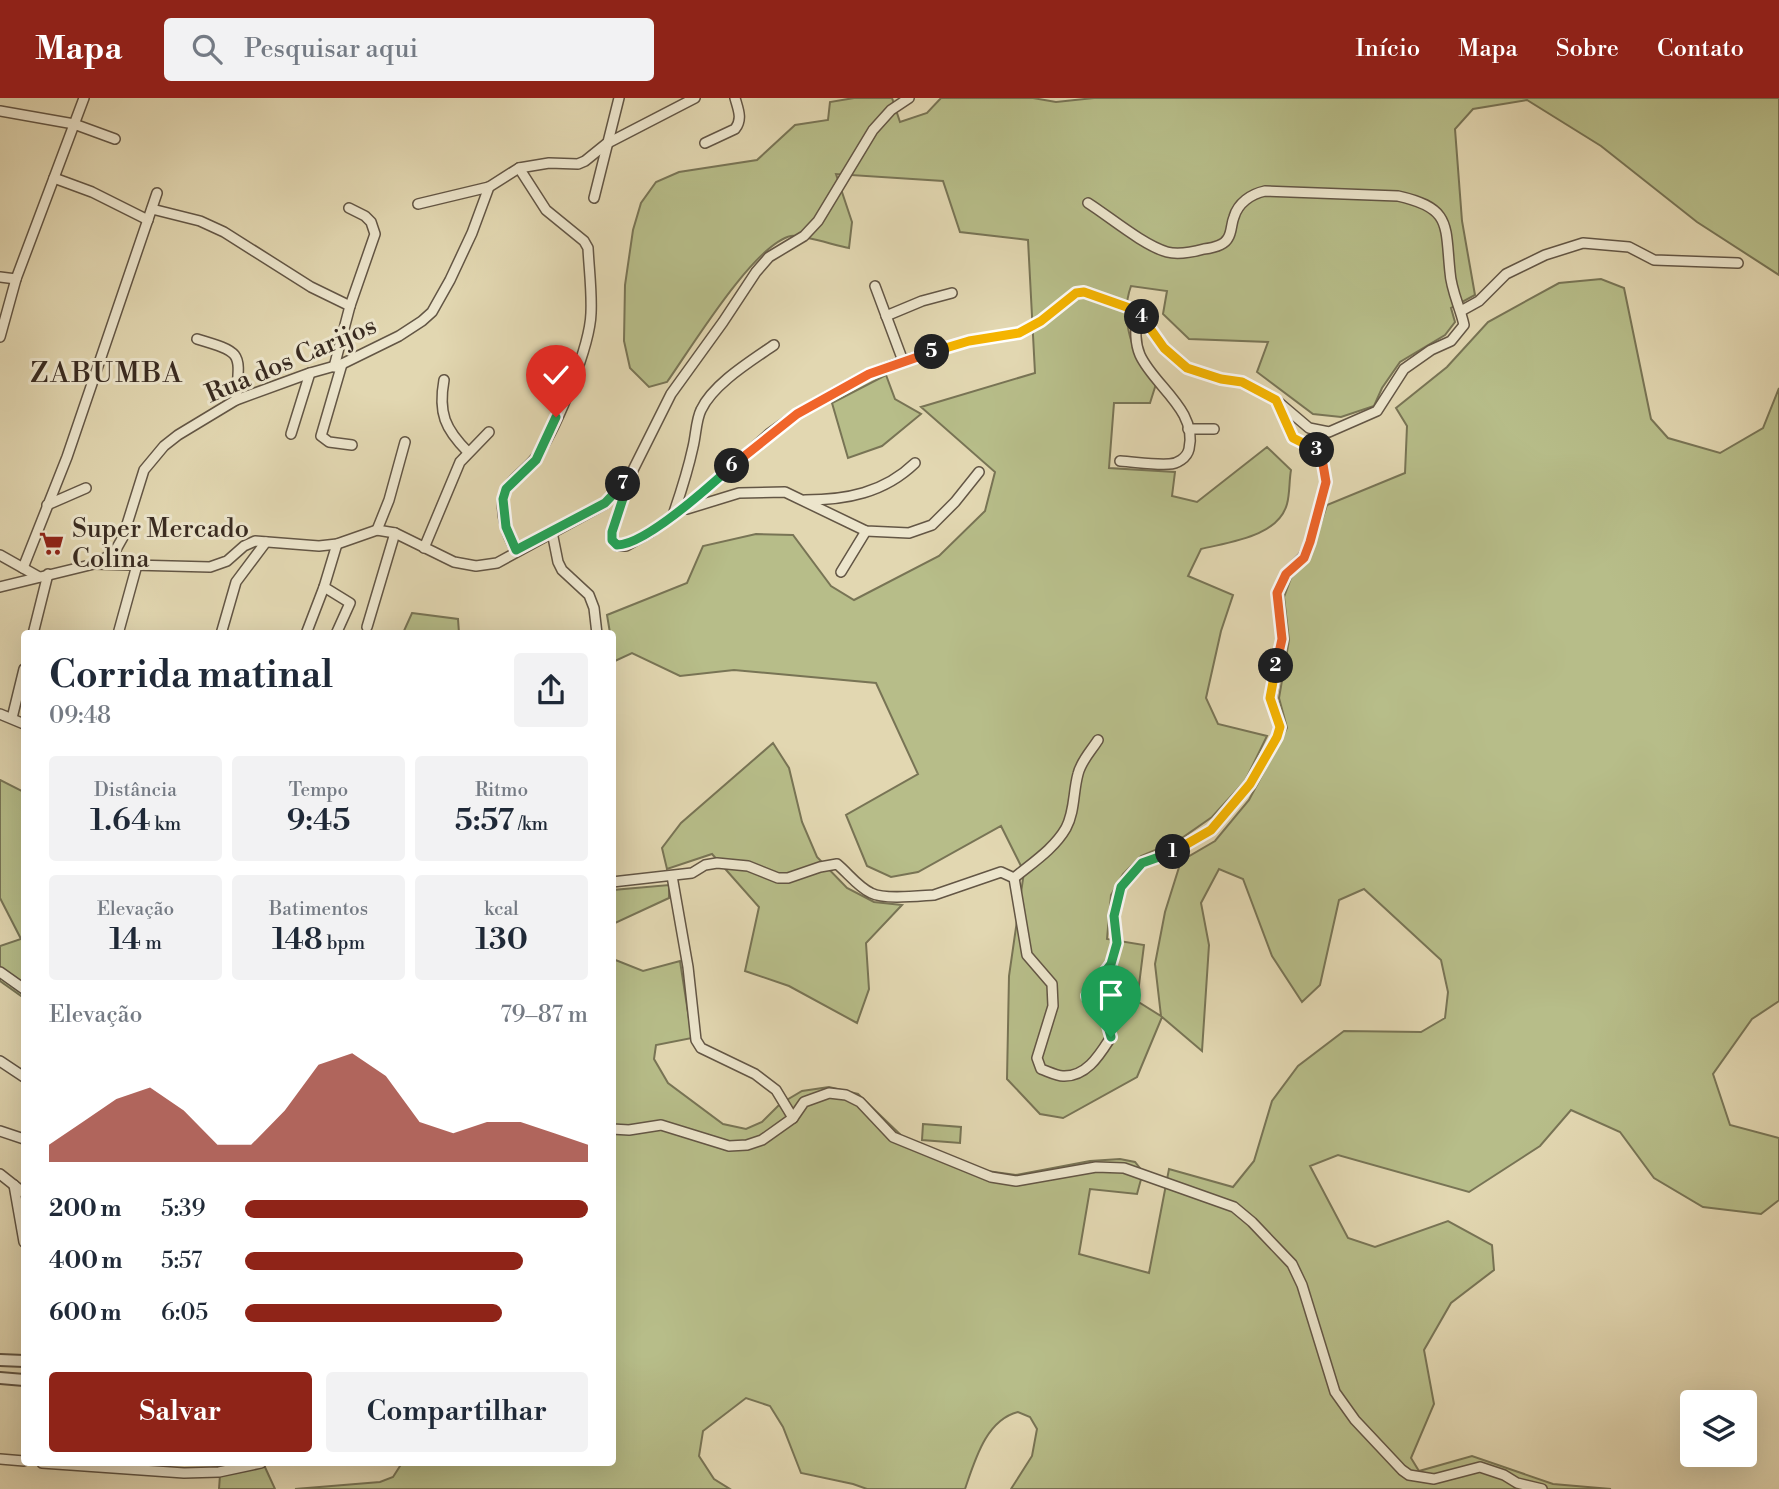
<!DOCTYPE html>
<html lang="pt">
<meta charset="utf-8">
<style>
:root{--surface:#fff;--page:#f2f2f3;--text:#1f2937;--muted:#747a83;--accent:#8f2418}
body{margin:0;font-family:"Libre Bodoni",serif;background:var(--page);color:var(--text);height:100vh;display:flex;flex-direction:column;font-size:26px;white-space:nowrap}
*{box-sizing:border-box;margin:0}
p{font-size:23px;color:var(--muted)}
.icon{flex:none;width:38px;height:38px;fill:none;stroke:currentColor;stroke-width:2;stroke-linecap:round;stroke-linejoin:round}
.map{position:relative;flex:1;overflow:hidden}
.panel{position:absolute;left:21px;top:532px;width:595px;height:836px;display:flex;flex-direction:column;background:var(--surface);border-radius:7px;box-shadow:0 7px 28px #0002}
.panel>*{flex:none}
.fabs{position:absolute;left:1680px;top:1292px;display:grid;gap:14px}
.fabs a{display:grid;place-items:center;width:77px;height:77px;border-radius:7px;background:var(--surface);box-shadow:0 7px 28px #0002;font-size:35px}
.pin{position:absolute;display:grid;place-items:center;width:60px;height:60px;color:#fff;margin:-72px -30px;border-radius:50% 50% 50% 0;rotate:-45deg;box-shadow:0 0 7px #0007}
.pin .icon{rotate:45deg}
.km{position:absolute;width:35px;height:35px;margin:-18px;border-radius:50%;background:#222;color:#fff;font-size:19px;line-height:35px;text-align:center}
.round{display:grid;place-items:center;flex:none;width:74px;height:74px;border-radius:7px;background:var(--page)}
.summary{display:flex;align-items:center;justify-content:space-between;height:119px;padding:0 28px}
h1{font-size:38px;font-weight:600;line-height:52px}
.figures{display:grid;grid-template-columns:repeat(3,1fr);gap:10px;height:119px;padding:7px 28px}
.figures div{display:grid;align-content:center;border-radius:7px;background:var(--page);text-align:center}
.figures b{font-size:30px;font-weight:600}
.figures small{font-size:19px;font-weight:400}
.figures p{font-size:19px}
.chart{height:196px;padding:14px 28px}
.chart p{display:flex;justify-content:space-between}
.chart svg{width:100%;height:126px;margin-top:7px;fill:var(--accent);opacity:.7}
.cta{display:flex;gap:14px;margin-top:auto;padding:14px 28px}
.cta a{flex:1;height:80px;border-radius:7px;background:var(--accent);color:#fff;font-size:28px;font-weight:600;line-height:80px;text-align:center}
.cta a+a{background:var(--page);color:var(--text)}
ul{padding:0 28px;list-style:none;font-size:23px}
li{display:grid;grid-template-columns:112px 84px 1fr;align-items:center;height:52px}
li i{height:18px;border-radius:9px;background:var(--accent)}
header{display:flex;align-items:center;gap:42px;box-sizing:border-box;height:98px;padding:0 35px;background:var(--accent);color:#fff}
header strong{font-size:33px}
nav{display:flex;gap:38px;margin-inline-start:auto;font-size:24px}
.search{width:490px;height:63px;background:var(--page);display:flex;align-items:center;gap:18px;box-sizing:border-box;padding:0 24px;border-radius:7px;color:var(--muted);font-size:26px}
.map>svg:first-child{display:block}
.green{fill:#b7bd89;stroke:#787455;stroke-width:2}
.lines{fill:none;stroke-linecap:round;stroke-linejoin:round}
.minor-casing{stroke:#635645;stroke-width:12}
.tertiary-casing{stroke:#635645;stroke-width:14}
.minor{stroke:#ece5cc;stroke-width:9}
.tertiary{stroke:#ece5cc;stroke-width:10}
.split-1-casing{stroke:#fff;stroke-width:14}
.split-2-casing{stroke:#fff;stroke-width:14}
.split-3-casing{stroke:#fff;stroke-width:14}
.split-4-casing{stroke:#fff;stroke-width:14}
.split-5-casing{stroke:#fff;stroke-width:14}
.split-6-casing{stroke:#fff;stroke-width:14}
.split-7-casing{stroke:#fff;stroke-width:14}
.split-8-casing{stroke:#fff;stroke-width:14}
.split-1{stroke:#22a559;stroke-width:9}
.split-2{stroke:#f5b400;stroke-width:9}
.split-3{stroke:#f0652b;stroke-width:9}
.split-4{stroke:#f5b400;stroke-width:9}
.split-5{stroke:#f5b400;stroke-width:9}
.split-6{stroke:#f0652b;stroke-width:9}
.split-7{stroke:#22a559;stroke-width:9}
.split-8{stroke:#22a559;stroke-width:9}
.labels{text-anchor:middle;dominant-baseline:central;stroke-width:6;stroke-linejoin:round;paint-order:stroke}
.street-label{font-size:26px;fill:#392b21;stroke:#ece5cc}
.poi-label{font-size:26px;fill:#392b21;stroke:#ece5cc;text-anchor:start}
.neighbourhood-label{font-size:28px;letter-spacing:2px;fill:#392b21;stroke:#ece5cc}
</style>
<header>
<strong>Mapa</strong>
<div class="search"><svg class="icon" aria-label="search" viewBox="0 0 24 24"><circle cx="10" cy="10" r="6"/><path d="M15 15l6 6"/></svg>Pesquisar aqui</div>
<nav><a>Início</a><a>Mapa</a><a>Sobre</a><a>Contato</a></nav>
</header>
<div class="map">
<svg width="1779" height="1391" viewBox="0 0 1779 1391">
<rect width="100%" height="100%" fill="#e2d7b1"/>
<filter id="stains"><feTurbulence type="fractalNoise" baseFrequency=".00286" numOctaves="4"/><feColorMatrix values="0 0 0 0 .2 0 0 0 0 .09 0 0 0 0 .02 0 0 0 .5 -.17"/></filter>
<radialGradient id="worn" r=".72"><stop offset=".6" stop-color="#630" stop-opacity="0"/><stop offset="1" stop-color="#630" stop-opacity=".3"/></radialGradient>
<!-- green -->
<g class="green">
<path d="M854,0H892L900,24L927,15L941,0H1033L1056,4L1094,0H1779V177L1697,124L1601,48L1527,2L1473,11L1455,31L1462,123L1475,197L1451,210L1455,224L1445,237L1400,264L1382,290L1374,308L1341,319L1313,316L1257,274L1268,244L1189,241L1163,216L1167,193L1131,188C1119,221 1133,261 1156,286L1150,305H1114L1109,370L1175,374L1172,398L1197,404L1267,349L1291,372C1289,383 1290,395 1287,406C1278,439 1229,444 1201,451L1188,478L1233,497L1221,533L1206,600L1218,626L1267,638L1245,683L1212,719L1179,742L1141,758L1123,776L1111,797L1107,841L1144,847L1137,903L1161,918L1155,866L1165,814L1181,763L1215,743L1249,702L1287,630L1279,600L1289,542L1284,499L1291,480L1310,458L1327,407L1405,375L1407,328L1396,310L1447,269L1488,224L1559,185L1601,181L1624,190L1651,321L1668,340L1720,355L1763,330L1779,290V903L1752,921L1713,976L1730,1027L1779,1040V1102L1761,1116L1703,1109L1654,1080L1620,1034L1571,1012L1540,1048L1469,1094L1338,1057L1310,1068L1348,1140L1375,1149L1448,1123L1492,1147L1494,1172L1451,1205L1424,1252L1434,1306L1411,1360L1419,1373L1472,1358L1553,1386L1611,1391H1011L1032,1358L1037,1331L1030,1319L1018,1314C986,1322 975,1362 965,1391H867L853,1386L801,1375L783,1329L770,1308L746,1300L703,1333L699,1358L714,1381L730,1391H295L380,1384L393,1379L402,1365H612L613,861L643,873L680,863L692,940L656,947L654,961L668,985L723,1026L746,1031L762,1024L780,1006L802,993L829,989L858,996L906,1042L987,1073L1016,1077L1090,1063L1120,1061L1135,1064L1143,1074L1137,1096L1090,1091L1079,1156L1149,1175L1169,1071L1233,1089L1254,1063L1272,1003L1298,968L1344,933L1421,934L1445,920L1448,894L1441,862L1364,791L1339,802L1320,887L1302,904L1272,858L1243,781L1219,771L1201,805L1209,847L1202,953L1162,919L1137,979L1063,1020L1040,1016L1007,981L1009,878L1024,774L1001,728L918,774L891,779L867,768L846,717L918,676L876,585L734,572L680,578L632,555L615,563L612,536L610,535L607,517L687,485L703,448L756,436L793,437L831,488L854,502L939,458L985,413L995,374L921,309L1035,275L1028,142L960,134L943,83L836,76L852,124L849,150C837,148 800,136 791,138C754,146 691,250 667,284L649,289L630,270L624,243L625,187L633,132L641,105L656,84L679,74L757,62L795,27L828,22L830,4Z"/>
<polygon points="886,277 895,301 921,316 882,348 848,360 832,305"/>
<polygon points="412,515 458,521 459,535 403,535"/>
<polygon points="773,645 789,670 802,724 817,759 847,790 874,804 902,807 866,845 869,891 857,925 789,888 745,873 759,809 712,756 667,771 662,750 681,725"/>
<polygon points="0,682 24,694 24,900 0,883 0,848 21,841 0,800"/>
<polygon points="669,787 669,800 613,826 613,792"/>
<polygon points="923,1026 961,1029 960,1045 922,1042"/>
<polygon points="264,1367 275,1391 219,1391 220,1377"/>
</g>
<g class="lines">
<defs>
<g id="minor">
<polyline points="0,13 74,26 115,41"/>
<path d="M705,45L735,31C743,21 738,11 735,0"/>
<polyline points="54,80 92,94 148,122"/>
<polyline points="594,100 619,0"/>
<polyline points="418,106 489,89"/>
<polyline points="152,111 200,123 224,134 311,189 350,208"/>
<polyline points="0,179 16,181"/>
<polyline points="875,188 903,263"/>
<polyline points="1461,213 1479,203 1506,176 1545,157 1583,145 1629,149 1654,162 1738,165"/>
<polyline points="886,218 922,203 952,195"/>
<polyline points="0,239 16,181 84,0"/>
<path d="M197,241C244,255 240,254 236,302"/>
<polyline points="342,266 321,338 329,344 352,347"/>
<polyline points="334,269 350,208 375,136 371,124 365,118 349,110"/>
<path d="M444,282C438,315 445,331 468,354"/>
<polyline points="1188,331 1214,331"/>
<polyline points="291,336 310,275"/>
<path d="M1120,363C1136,364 1153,367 1169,366C1177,366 1187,360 1189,351C1198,312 1154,288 1140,257C1134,243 1136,229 1137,214"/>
<polyline points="631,376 671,296 723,224 756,174 769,159 804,138 818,123 873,32 891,12 909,0"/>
<path d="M805,402C846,402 884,395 915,365"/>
<polyline points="47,407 86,390"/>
<polyline points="687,411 739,395 785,394 866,433 909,435 932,427 955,404 979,374"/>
<path d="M673,417C681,394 688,372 693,349C696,337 696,322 701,312C713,286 751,263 774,247"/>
<polyline points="377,432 389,402 405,344"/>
<polyline points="552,434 558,464 562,472 589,497 594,510 597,536"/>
<polyline points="424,450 460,364 489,334"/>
<path d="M516,452C507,438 501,418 503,401C506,382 530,371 539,355C558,325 590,249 591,215C592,193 589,171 588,150L584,143L546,112L519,70"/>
<polyline points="0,457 39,479"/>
<path d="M94,466L210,469L227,463L244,448L255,443L319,448L337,446L377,432L395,435L454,464L476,468L497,465L605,406L631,376L612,434V442L617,448H626L651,434L705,393L769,336L797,316L830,297L868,276L903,263L969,243L1019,235L1041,223L1076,195L1084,194L1138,213L1164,250L1187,270L1221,281L1242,284L1276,302L1309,330L1329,334L1377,313L1404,271L1431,252L1451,243L1464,227C1460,209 1451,192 1450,174C1445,127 1452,110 1398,98L1265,93C1251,96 1238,105 1234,119C1231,126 1232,134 1228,140C1224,148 1212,150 1204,151C1193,154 1178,157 1167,154C1143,147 1110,119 1088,105"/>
<polyline points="23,470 67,359 157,95"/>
<polyline points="841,474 866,433"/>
<polyline points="0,489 94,466 114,455 123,439 144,372 164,348 178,337 236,302 310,275 342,266 399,238 422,223 432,214 450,182 472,135 489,89 519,70 549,65 578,66 585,63 606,46 695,0"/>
<polyline points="324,489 350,505 336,536"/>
<polyline points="367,529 395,435"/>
<polyline points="33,536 48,476"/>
<polyline points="118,536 137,467"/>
<polyline points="221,536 236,484 266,444"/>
<polyline points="306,536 324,489 337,446"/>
<polyline points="0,616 24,626"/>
<polyline points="12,620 24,571"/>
<polyline points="672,778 688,869 696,942 701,950 755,976 776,992 793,1020"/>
<path d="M1014,780C1032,765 1054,751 1066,730C1075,713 1073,694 1078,676C1081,663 1091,653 1098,642"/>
<path d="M612,784L692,775L705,767L717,765L748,768L778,780H788L820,769L837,766C848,775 858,789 871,795C885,802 918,798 934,797L1001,774L1014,780L1027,857L1052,886L1053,908L1037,960L1041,971C1047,973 1057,978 1063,978C1087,979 1100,956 1111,939L1106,921L1093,910L1087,898L1111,866L1117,845L1114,818L1121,789L1142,765L1168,756L1211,732L1250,686L1277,639L1280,629L1271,600L1282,541L1277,495L1286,476L1303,459L1310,444L1326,384L1321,355L1293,340L1278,307"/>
<polyline points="0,874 24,891"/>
<polyline points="0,963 24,979"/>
<polyline points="612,1031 629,1032 661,1027 729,1048 747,1047 762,1042 793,1020 804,1004 829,995 846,997 860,1004 893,1039 991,1079 1016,1083 1096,1069 1124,1070 1234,1109 1252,1124 1292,1166 1302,1187 1335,1294 1355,1322 1402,1372 1409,1377 1434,1381 1480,1369 1504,1377 1517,1385 1542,1391"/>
<polyline points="0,1033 24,1041"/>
<polyline points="0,1076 24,1095"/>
<polyline points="14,1087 24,1144"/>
<polyline points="0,1361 24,1363"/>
<polyline points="42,1365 184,1375 219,1374 261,1365"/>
</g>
<g id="tertiary">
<polyline points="0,1262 24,1263"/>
<polyline points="0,1280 24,1282"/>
</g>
</defs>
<!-- minor casing -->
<use href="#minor" class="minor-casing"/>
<!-- tertiary casing -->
<use href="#tertiary" class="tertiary-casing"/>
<!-- minor -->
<use href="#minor" class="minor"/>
<!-- tertiary -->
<use href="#tertiary" class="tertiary"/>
</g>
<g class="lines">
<defs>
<polyline id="split-1" points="1111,939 1106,921 1093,910 1087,898 1111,866 1117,845 1114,818 1121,789 1142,765 1173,754"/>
<polyline id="split-2" points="1173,754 1211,732 1250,686 1277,639 1280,629 1270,600 1276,568"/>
<polyline id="split-3" points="1276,568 1282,541 1277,495 1286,476 1304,460 1310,444 1326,384 1321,355 1317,352"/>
<polyline id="split-4" points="1142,219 1164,250 1187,270 1221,281 1242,284 1276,302 1293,340 1317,352"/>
<polyline id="split-5" points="932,254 969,243 1019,235 1041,223 1076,195 1084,194 1138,213 1142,219"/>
<polyline id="split-6" points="732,368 797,316 869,276 932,254"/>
<path id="split-7" d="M623,386L631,376L612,434V442L617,447C645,447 709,389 732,368"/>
<polyline id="split-8" points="556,319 536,362 506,391 503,401 506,429 516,452 605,405 623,386"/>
</defs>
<!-- split-1 casing -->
<use href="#split-1" class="split-1-casing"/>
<!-- split-2 casing -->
<use href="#split-2" class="split-2-casing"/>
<!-- split-3 casing -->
<use href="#split-3" class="split-3-casing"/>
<!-- split-4 casing -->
<use href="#split-4" class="split-4-casing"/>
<!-- split-5 casing -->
<use href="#split-5" class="split-5-casing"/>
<!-- split-6 casing -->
<use href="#split-6" class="split-6-casing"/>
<!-- split-7 casing -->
<use href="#split-7" class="split-7-casing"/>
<!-- split-8 casing -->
<use href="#split-8" class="split-8-casing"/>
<!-- split-1 -->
<use href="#split-1" class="split-1"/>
<!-- split-2 -->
<use href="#split-2" class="split-2"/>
<!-- split-3 -->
<use href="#split-3" class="split-3"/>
<!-- split-4 -->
<use href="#split-4" class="split-4"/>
<!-- split-5 -->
<use href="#split-5" class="split-5"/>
<!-- split-6 -->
<use href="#split-6" class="split-6"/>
<!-- split-7 -->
<use href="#split-7" class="split-7"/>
<!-- split-8 -->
<use href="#split-8" class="split-8"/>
</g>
<!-- icons -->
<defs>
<symbol id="supermarket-bare" viewBox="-9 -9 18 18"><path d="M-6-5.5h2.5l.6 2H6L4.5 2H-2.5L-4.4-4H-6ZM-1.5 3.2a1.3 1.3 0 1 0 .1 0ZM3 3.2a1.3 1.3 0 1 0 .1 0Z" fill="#8f2418" stroke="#ece5cc" stroke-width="2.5" paint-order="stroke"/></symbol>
</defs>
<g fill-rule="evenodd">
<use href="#supermarket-bare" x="34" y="428" width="35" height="35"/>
</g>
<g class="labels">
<!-- street labels -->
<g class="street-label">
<text transform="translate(291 262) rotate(-23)">Rua dos Carijos</text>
</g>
<!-- poi labels -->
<g class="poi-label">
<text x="72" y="431">Super Mercado<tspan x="72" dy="30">Colina</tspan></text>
</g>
<!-- neighbourhood labels -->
<g class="neighbourhood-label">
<text x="107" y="275">ZABUMBA</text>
</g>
</g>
<rect width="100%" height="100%" filter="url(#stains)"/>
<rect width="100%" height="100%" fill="url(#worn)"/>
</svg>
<div class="fabs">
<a><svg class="icon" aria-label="layers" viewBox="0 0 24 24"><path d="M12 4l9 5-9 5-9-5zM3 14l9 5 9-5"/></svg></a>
</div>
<div class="pin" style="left:1111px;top:939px;background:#1e9e55"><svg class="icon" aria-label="arrive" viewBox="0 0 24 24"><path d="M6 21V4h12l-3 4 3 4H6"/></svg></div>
<div class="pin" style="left:556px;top:319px;background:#d93025"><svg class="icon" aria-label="check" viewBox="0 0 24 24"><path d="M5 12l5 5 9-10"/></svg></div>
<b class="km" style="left:1173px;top:754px">1</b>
<b class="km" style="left:1276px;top:568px">2</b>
<b class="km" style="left:1317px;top:352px">3</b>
<b class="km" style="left:1142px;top:219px">4</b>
<b class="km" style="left:932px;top:254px">5</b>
<b class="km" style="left:732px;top:368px">6</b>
<b class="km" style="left:623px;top:386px">7</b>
<section class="panel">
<div class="summary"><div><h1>Corrida matinal</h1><p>09:48</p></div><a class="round"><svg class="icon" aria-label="share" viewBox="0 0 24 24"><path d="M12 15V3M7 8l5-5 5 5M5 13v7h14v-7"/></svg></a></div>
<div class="figures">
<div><p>Distância</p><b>1.64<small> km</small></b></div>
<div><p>Tempo</p><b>9:45</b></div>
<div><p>Ritmo</p><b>5:57<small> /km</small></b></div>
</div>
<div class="figures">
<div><p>Elevação</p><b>14<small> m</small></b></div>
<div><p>Batimentos</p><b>148<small> bpm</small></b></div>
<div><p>kcal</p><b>130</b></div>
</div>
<div class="chart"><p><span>Elevação</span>79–87 m</p>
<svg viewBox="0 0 160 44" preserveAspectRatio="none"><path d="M0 44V38L10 30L20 22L30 18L40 26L50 38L60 38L70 26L80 10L90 6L100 14L110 30L120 34L130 30L140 30L150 34L160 38V44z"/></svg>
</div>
<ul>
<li><b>200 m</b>5:39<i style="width:100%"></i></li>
<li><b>400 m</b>5:57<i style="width:81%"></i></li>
<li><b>600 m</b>6:05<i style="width:75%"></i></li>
</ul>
<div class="cta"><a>Salvar</a><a>Compartilhar</a></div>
</section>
</div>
